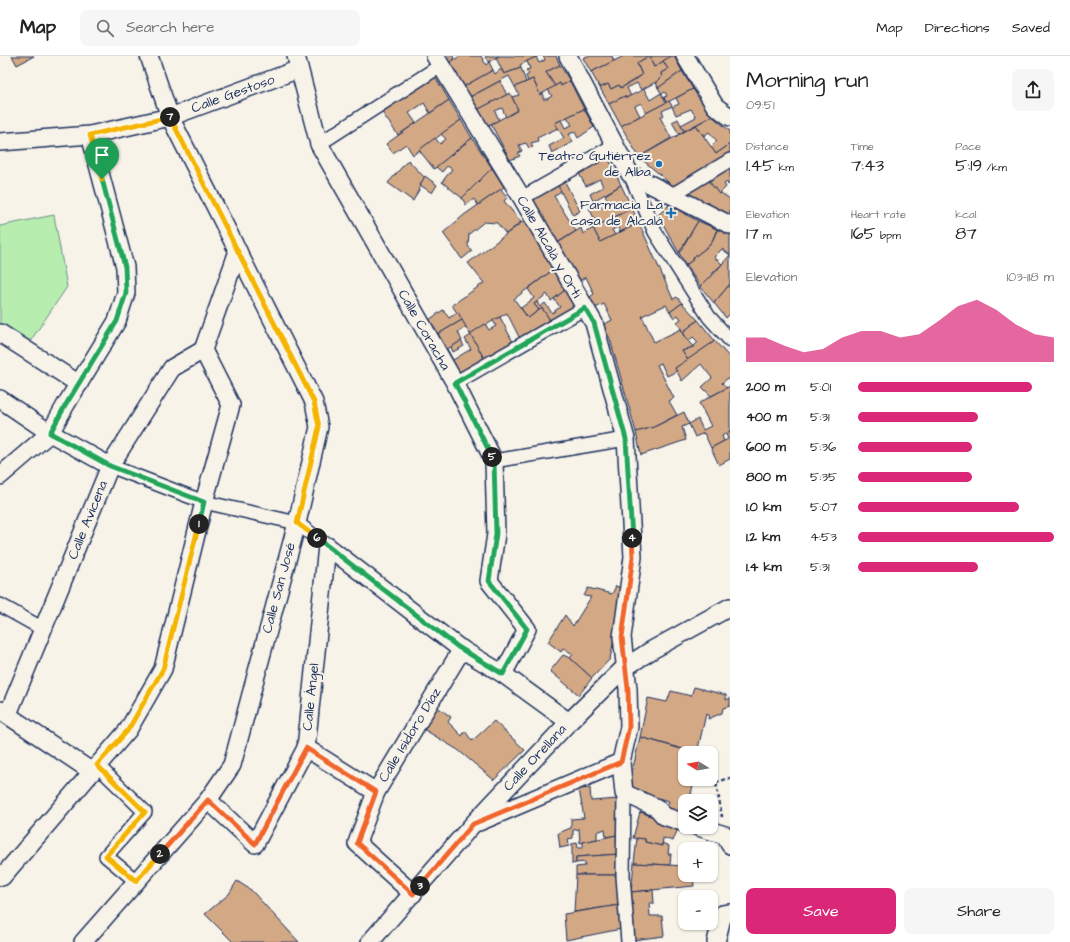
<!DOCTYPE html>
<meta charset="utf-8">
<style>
:root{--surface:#fff;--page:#f6f6f6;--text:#222;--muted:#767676;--line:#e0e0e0;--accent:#db2777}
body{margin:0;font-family:"Architects Daughter",sans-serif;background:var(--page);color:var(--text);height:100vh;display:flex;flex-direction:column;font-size:15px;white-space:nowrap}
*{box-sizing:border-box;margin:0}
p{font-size:13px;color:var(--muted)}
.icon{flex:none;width:22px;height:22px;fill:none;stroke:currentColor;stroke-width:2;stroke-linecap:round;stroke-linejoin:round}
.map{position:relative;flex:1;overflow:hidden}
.sheet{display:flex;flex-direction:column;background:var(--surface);width:340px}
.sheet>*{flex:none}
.needle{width:26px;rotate:281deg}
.controls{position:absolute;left:678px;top:690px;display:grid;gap:8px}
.controls a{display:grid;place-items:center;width:40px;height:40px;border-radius:8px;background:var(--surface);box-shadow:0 1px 3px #0004;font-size:20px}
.pin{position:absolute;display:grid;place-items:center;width:34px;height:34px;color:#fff;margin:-41px -17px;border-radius:50% 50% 50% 0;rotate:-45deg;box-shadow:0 0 4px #0007}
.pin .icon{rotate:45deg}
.km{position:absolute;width:20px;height:20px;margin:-10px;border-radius:50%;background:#222;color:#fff;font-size:11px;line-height:20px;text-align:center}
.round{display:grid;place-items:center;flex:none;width:42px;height:42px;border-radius:8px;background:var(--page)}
.headline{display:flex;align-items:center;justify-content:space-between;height:68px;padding:0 16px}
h1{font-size:22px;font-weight:600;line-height:30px}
.figures{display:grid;grid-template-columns:repeat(3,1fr);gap:6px;height:68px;padding:4px 16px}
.figures div{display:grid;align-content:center}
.figures b{font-size:17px;font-weight:600}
.figures small{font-size:11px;font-weight:400}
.figures p{font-size:11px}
.chart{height:112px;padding:8px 16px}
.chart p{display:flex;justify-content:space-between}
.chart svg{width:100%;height:72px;margin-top:4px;fill:var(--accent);opacity:.7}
.action{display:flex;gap:8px;margin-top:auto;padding:8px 16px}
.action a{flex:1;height:46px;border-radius:8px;background:var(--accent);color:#fff;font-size:16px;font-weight:600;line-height:46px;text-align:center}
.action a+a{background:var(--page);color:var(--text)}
ul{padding:0 16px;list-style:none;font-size:13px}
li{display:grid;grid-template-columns:64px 48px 1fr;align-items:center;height:30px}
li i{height:10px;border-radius:5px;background:var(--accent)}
header{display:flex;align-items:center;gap:24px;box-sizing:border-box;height:56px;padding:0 20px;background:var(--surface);border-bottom:1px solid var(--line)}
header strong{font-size:19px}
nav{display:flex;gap:22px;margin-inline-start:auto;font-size:14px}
.search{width:280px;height:36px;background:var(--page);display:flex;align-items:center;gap:10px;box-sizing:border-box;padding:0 14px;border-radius:8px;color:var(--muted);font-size:15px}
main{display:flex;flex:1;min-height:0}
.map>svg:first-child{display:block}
.green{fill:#b7edaf;stroke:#698e86}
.building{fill:#d3a885;stroke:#1b2f5e}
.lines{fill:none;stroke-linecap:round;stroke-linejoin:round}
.pedestrian-casing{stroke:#1b2f5e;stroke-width:16}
.minor-casing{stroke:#1b2f5e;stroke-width:20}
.path{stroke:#1b2f5e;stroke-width:2.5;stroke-dasharray:3 3;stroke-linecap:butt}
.pedestrian{stroke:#f7f3e8;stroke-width:13}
.minor{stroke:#f7f3e8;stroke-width:17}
.split-1-casing{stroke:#fff;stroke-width:8}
.split-2-casing{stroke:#fff;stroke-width:8}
.split-3-casing{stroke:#fff;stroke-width:8}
.split-4-casing{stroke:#fff;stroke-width:8}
.split-5-casing{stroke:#fff;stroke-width:8}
.split-6-casing{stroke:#fff;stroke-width:8}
.split-7-casing{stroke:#fff;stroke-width:8}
.split-8-casing{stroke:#fff;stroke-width:8}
.split-1{stroke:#22a559;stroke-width:5}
.split-2{stroke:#f5b400;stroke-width:5}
.split-3{stroke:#f0652b;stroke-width:5}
.split-4{stroke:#f0652b;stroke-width:5}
.split-5{stroke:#22a559;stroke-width:5}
.split-6{stroke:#22a559;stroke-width:5}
.split-7{stroke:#f5b400;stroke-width:5}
.split-8{stroke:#f5b400;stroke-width:5}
.poi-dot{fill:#1f6fb2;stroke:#f7f3e8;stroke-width:1.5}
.labels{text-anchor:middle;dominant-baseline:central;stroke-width:4;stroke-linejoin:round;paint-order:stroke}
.street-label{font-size:14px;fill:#1b2f5e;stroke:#f7f3e8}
.poi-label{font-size:14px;fill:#1b2f5e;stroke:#f7f3e8;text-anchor:end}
</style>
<header>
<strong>Map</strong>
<div class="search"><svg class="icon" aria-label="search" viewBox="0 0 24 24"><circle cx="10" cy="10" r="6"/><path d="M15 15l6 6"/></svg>Search here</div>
<nav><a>Map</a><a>Directions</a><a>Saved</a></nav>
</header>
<main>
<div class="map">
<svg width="730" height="886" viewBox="0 0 730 886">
<rect width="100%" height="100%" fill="#f7f3e8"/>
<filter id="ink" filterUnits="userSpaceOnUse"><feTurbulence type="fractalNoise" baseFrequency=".025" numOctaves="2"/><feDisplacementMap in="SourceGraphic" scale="8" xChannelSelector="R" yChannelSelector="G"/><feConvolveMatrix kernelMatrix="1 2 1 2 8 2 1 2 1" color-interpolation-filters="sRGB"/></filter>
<g filter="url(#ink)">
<!-- green -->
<polygon class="green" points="54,159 67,231 27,290 0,272 0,170"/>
<!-- building -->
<g class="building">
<polygon points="12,0 34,0 17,9"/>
<polygon points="445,0 453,0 454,3 449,7"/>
<polygon points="460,0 481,0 486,9 489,6 493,14 463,31 449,7"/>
<polygon points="487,0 499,0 489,6 485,1"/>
<polygon points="499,0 538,0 520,9 521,12 504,18 496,2"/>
<polygon points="543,0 556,0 560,9 546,16 555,30 540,39 533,23 528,25 526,20 529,18 526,14 530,13 527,5 536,1 539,7 545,4"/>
<polygon points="587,0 612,0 614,5 591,16 583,2"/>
<polygon points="624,0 649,0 637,7 642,19 621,32 619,29 611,33 608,28 600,32 591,16"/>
<polygon points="649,0 652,1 650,2 654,11 663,5 668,13 661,17 662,21 656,26 641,34 637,27 627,32 631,40 626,42 625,40 609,48 600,32 608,28 611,33 619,29 621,32 635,24 642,19 637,7"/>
<polygon points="653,0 671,0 654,11 650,2"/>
<polygon points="671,0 674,0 682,15 658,32 656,26 662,21 661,17 668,13 663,5"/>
<polygon points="560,9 570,25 561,30 560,27 555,30 546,16"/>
<polygon points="521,12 526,26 515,31 509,20 468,42 463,31 493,14 495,18 501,13 504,18"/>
<polygon points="682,15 693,33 666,47 664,41 667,40 665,36 662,38 658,32"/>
<polygon points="434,19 449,44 430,57 424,47 409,57 416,67 398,79 381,55"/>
<polygon points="533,23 540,39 543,37 543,43 547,43 552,40 548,34 560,27 561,30 570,25 584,53 555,67 558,72 537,82 538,85 531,87 533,91 529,92 526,87 519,89 522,95 518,97 520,100 510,104 491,68 518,54 512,41 519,39 515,31"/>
<polygon points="500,25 507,39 475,55 468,42"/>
<polygon points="644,33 650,44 661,37 666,47 646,57 641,47 635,50 640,60 621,70 609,48 625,40 626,42"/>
<polygon points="693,33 712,60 684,75 681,69 696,61 691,53 676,59 672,51 679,48 676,42"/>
<polygon points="510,37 518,54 506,61 502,52 495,55 499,64 484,71 475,55"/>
<polygon points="449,44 461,64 413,99 406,88 393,97 386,88"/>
<polygon points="669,45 672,50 662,55 664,59 660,61 671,82 639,101 621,70"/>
<polygon points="584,53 594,71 578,82 575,76 569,78 573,86 552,97 549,90 564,82 555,67 561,64 565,72 572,69 567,61"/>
<polygon points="712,60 730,75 730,88 716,98 711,91 717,85 709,76 704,80 696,69"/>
<polygon points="678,63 684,75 679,78 672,66"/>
<polygon points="461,64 472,82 434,113 419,94 435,82 440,88 446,83 441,78"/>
<polygon points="696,69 716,98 730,88 730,99 673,131 665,123 639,101"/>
<polygon points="472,82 492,112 462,142 442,126 452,113 447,110 442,116 436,111"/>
<polygon points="607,99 621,129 593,145 590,138 603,131 600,123 586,130 578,116"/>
<polygon points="408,104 425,122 413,145 388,127"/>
<polygon points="730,111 730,127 728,129 727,126 724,128 726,131 719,138 708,124"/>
<polygon points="492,112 504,131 478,149 474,143 466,149 462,142"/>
<polygon points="425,120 437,129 432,137 420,129"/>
<polygon points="564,124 580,155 573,159 557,128"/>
<polygon points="708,124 719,138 721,137 730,143 730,162 683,137"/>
<polygon points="557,128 561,135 554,140 576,175 557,187 531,144"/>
<polygon points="621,129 632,152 592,173 589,167 595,164 589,152 596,148 598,153 609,147 605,139"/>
<polygon points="501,133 507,142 504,145 521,166 506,178 497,167 484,166 469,178 468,190 472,195 462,203 443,177 464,159"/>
<polygon points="669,149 698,165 679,197 658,159"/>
<polygon points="632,152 639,167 620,176 618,171 612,174 615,179 600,186 593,172"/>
<polygon points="525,164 554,213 514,243 528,262 542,252 552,267 521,285 507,257 470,278 452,249 484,227 468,207"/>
<polygon points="698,165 717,173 711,188 693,202 694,203 686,209 679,197"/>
<polygon points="639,167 673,243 677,241 682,247 670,256 666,249 642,260 654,286 681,273 686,282 693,291 682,295 688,304 675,312 677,315 667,320 661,307 657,309 674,342 669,345 677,359 654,371 636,376 610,283 603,269 612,264 604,248 595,252 590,241 594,238 586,221 574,228 553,190 581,172 583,178 593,172 600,186"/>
<polygon points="718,172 730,178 730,199 722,193 714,201 722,208 700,230 686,209 694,203 693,202 711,188"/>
<polygon points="730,199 730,228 714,247 700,230 709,221 710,222"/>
<polygon points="554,213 565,234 551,245 547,238 534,248 539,254 528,262 521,252 534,242 528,233"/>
<polygon points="730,228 730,258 726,262 714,247"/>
<polygon points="565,234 576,254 552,267 542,252 539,254 534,248 537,246 540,251 545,247 552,257 560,251 554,243"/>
<polygon points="682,247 698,264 683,276 677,266 681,263 678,259 674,262 670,256"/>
<polygon points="443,254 449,262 458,256 462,264 438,278 429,264"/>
<polygon points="500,261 514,288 485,304 470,278 485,268 489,274 496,270 493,264"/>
<polygon points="462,264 466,271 458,276 462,285 447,293 438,278"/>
<polygon points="698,264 715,285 688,304 682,295 693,291 698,286 693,281 688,285 683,276"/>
<polygon points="471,279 485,304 456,322 441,297 447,293 453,304 471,293 465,283"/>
<polygon points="461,285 464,290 453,296 451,291"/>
<polygon points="715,285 730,302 730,323 728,322 722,327 727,332 711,340 702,331 712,322 701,308 682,325 675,312"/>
<polygon points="730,330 730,375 722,380 724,385 711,392 704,377 695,381 689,368 698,363 703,374 711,370 699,347"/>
<polygon points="684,356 689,368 682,371 686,384 641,399 636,376 654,371"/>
<polygon points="730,375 730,403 719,409 711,392 728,383 726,378"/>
<polygon points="616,530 624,533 610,603 592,622 570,602 573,598 563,592 561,596 548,586 565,559 573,570 591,541 584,540 588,532 612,538"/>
<polygon points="563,599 570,602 592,622 579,639 550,615"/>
<polygon points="694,631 726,639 726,644 730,642 730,650 723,652 722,657 708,663 709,659 706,658 697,697 640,681 648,642 667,646 671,635 691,640"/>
<polygon points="432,647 451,661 448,666 462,680 465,675 472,685 494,665 525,694 494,724 458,694 420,671"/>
<polygon points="640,681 695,697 685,697 685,723 694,723 691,739 712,744 716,767 711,766 711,745 685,745 685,762 665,758 669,745 628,734"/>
<polygon points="590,732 591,745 618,743 617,779 606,781 605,773 597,776 597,783 580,787 579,773 573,774 573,782 568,783 569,790 560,792 558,777 571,772 571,763 584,762 579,733"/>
<polygon points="640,756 679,770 673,785 663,782 662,790 645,786 645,783 633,782"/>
<polygon points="617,779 619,798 576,801 576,807 572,808 572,788 577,787 578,792 583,792 583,786"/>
<polygon points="637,782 645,783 645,786 662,790 662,787 669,790 668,798 671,798 670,809 634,807"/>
<polygon points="619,798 618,819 576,819 576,811 585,810 585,806 576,807 576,801"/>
<polygon points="634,807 685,810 685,819 693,819 694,830 631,836"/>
<polygon points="576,819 620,819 619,849 574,856"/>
<polygon points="237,825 251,834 299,886 233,886 205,858 229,838"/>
<polygon points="653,834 654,847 649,847 650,860 662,860 664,880 633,884 631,836"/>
<polygon points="619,849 621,873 566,884 564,858"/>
</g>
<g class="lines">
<defs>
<g id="pedestrian">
<polyline points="319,88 440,10"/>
<polyline points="630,118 655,176 709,261 730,284"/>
<polyline points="672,139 730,104"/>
<polyline points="522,142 615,89"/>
<polyline points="455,327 585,252"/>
<polyline points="494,405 626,383"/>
<polyline points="110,410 204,446 297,467 327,490"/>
<polyline points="0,549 43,573"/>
<polyline points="97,709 145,756 106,800 136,825"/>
<polyline points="624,737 623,820 628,886"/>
</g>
<g id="minor">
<polyline points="296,0 319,88 455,327 494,405 496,478 489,525 527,573 503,618"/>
<polyline points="435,0 522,142 594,267 626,383 633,501 622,581 628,633 629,671 621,706 624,737 657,752 664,760 685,767"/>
<polyline points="568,0 630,118 730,169"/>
<polyline points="685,0 715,50 730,61"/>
<polyline points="0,86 90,79 170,61 299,13"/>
<polyline points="0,277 79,328"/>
<polyline points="0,343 50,377 110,410"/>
<polyline points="0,420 50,377 65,350 117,265 126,237 125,211 90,79"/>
<polyline points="327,490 458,591 503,618 569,666"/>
<polyline points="0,654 91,715"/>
<polyline points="8,658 110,410 172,312 203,294"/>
<polyline points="306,692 376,736"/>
<polyline points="208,744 255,788 306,692 327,490"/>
<polyline points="479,766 621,706"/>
<polyline points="698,771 725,779 730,789"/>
<polyline points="0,819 2,821 128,674 163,613 204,446 231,349 203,294 238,195"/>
<polyline points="413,838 357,787 376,736 462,593"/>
<polyline points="83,886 208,744 232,709 297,467 319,371 314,346 170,61 149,0"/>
<polyline points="370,886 473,768 569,666 624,612 652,594 730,551"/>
<polyline points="716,886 723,858 730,857"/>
</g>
</defs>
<!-- pedestrian casing -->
<use href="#pedestrian" class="pedestrian-casing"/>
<!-- minor casing -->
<use href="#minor" class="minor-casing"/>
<!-- path -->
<polyline class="path" points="722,761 716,726 730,722"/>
<!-- pedestrian -->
<use href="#pedestrian" class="pedestrian"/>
<!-- minor -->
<use href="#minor" class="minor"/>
</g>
</g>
<g class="lines" filter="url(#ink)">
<defs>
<polyline id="split-1" points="102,123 125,211 126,237 117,265 65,350 50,377 110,410 204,446 199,468"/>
<polyline id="split-2" points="160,798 136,825 106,800 145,756 97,709 128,674 163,613 199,468"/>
<polyline id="split-3" points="160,798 208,744 255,788 306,692 376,736 357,787 413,838 420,830"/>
<polyline id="split-4" points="420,830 473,768 621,706 629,671 628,633 622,581 633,501 632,482"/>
<polyline id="split-5" points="492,401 455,327 585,252 594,267 626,383 632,482"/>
<polyline id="split-6" points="317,482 458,591 503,618 527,573 489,525 496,478 494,405 492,401"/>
<polyline id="split-7" points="170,61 314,346 319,371 297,467 317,482"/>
<polyline id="split-8" points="102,123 90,79 170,61"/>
</defs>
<!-- split-1 casing -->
<use href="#split-1" class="split-1-casing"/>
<!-- split-2 casing -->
<use href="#split-2" class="split-2-casing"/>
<!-- split-3 casing -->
<use href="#split-3" class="split-3-casing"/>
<!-- split-4 casing -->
<use href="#split-4" class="split-4-casing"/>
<!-- split-5 casing -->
<use href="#split-5" class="split-5-casing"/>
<!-- split-6 casing -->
<use href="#split-6" class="split-6-casing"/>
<!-- split-7 casing -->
<use href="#split-7" class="split-7-casing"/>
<!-- split-8 casing -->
<use href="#split-8" class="split-8-casing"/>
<!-- split-1 -->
<use href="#split-1" class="split-1"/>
<!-- split-2 -->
<use href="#split-2" class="split-2"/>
<!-- split-3 -->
<use href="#split-3" class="split-3"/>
<!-- split-4 -->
<use href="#split-4" class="split-4"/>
<!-- split-5 -->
<use href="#split-5" class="split-5"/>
<!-- split-6 -->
<use href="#split-6" class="split-6"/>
<!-- split-7 -->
<use href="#split-7" class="split-7"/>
<!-- split-8 -->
<use href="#split-8" class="split-8"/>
</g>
<!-- markers -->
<g class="poi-dot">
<circle cx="659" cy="108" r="4"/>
<path d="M669 151h4v4h4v4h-4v4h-4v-4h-4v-4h4z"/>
</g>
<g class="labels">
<!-- street labels -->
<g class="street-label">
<text transform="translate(233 38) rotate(-20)">Calle Gestoso</text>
<text transform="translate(549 191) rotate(60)">Calle Alcalá y Orti</text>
<text transform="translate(424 274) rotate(60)">Calle Coracha</text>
<text transform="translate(88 464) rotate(-68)">Calle Avicena</text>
<text transform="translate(279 532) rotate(-75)">Calle San José</text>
<text transform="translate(311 641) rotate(-84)">Calle Ángel</text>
<text transform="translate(410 679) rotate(-59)">Calle Isidoro Díaz</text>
<text transform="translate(535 702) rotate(-47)">Calle Orellana</text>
</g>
<!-- poi labels -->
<g class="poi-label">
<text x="651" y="100">Teatro Gutiérrez<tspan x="651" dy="16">de Alba</tspan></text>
<text x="663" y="149">Farmacia La<tspan x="663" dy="16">casa de Alcalá</tspan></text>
</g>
</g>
</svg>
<div class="controls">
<a><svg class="needle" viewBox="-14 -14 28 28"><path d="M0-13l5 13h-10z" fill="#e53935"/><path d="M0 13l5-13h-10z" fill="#767676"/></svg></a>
<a><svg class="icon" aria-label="layers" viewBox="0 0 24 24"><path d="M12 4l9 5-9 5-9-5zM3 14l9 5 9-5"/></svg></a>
<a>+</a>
<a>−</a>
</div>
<div class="pin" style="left:102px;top:123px;background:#1e9e55"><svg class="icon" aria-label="arrive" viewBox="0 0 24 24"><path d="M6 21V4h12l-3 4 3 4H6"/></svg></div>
<b class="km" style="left:199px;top:468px">1</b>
<b class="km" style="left:160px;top:798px">2</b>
<b class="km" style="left:420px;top:830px">3</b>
<b class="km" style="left:632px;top:482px">4</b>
<b class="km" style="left:492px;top:401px">5</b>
<b class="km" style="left:317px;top:482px">6</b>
<b class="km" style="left:170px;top:61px">7</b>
</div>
<section class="sheet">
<div class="headline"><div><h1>Morning run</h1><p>09:51</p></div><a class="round"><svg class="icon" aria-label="share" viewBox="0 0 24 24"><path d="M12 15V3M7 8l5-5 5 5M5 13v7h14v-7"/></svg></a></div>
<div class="figures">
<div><p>Distance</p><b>1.45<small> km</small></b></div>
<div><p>Time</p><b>7:43</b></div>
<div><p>Pace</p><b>5:19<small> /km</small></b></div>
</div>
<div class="figures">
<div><p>Elevation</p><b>17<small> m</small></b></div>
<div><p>Heart rate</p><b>165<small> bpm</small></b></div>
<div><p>kcal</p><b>87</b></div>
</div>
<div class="chart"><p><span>Elevation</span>103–118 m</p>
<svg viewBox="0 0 160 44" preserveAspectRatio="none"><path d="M0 44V29L10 29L20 34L30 38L40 36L50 29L60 25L70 25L80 29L90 27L100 19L110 10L120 6L130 12L140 21L150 27L160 29V44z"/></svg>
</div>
<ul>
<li><b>200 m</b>5:01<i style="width:89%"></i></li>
<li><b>400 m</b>5:31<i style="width:61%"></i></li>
<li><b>600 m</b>5:36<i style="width:58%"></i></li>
<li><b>800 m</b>5:35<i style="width:58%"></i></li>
<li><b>1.0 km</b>5:07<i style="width:82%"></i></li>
<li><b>1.2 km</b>4:53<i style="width:100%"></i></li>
<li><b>1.4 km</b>5:31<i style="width:61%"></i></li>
</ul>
<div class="action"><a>Save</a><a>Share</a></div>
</section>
</main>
